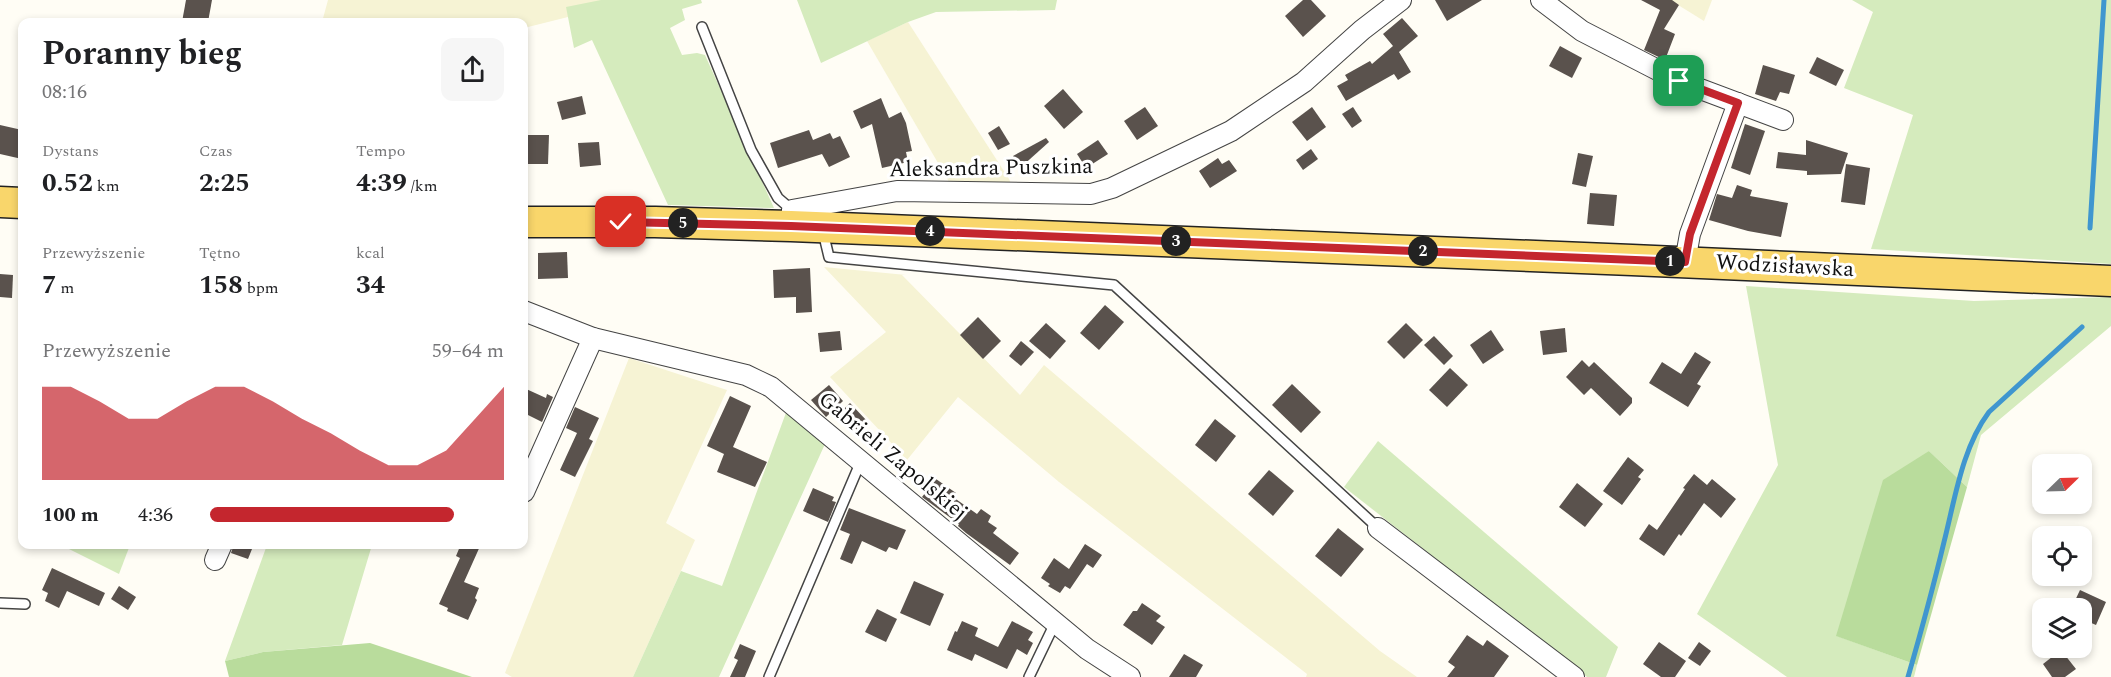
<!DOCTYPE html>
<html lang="pl">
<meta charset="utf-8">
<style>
:root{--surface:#fff;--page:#f6f6f6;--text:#202124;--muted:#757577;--accent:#c4262e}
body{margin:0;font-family:Spectral,serif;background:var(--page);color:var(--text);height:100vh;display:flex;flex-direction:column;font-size:22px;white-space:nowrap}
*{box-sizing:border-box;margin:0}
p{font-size:20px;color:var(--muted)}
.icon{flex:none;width:33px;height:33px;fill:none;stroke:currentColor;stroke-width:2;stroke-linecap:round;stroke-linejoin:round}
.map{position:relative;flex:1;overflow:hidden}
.sheet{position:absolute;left:18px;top:18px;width:510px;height:531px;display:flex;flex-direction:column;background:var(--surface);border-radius:12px;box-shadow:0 3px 9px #0003}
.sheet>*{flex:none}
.needle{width:39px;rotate:67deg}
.controls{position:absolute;left:2032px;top:454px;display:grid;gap:12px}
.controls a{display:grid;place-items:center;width:60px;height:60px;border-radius:12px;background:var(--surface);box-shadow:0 3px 9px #0003;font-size:30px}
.pin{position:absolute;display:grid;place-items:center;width:51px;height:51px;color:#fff;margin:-26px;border-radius:12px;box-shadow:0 3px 9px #0006}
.km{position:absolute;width:30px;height:30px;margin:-15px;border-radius:50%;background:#222;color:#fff;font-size:16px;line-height:30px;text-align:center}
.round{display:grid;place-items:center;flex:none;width:63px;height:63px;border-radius:12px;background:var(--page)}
.headline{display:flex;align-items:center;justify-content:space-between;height:102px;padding:0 24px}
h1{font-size:33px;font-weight:700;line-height:45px}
.stats{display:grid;grid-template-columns:repeat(3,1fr);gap:9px;height:102px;padding:6px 24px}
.stats div{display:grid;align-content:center}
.stats b{font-size:26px;font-weight:700}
.stats small{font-size:16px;font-weight:400}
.stats p{font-size:16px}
.chart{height:168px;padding:12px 24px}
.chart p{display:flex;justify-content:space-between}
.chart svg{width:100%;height:108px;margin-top:6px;fill:var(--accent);opacity:.7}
ul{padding:0 24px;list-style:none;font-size:20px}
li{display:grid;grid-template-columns:96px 72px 1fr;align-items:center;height:45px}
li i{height:15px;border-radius:8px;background:var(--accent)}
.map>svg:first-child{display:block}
.farmland{fill:#f6f3d4}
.green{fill:#d5ebbd}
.forest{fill:#b9dc9c}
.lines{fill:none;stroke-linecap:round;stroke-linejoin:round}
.stream{stroke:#3f96cf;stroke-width:5}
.building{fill:#5a524d}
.service-casing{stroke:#444;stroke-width:12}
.minor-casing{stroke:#444;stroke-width:22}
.primary-casing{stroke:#222;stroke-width:33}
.service{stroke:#fff;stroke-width:9}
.minor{stroke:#fff;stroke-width:20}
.primary{stroke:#f9d66b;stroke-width:30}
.route-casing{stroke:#fff;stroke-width:12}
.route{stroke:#c4262e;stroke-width:8}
.labels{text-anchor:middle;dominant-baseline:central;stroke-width:6;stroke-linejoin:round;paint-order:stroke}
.street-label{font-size:22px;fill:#111;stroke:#fff}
</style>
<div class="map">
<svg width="2111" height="677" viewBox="0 0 2111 677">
<rect width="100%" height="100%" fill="#fffdf5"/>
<!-- farmland -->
<g class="farmland">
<polygon points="328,0 636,0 524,28 524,22 322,22"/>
<polygon points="1670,0 1712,0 1704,21"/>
<polygon points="908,22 1009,179 1012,186 952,187 867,41"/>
<polygon points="824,267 906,275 902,275 1020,395 1044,365 1380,651 1417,677 1306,677 1307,674 1059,482 958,397 907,460 830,377 886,332"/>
<polygon points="629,358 727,390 666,523 695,540 633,677 512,677 505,673"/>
</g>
<!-- green -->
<g class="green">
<polygon points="601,0 701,0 702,3 682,9 685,20 670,28 682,55 697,53 705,55 774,208 668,205 592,40 574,48 566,7"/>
<polygon points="797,0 1057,0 1055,10 936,12 908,22 821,63"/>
<polygon points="1852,0 2111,0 2111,264 1871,249 1913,115 1844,88 1873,12"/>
<polygon points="1746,286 1974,301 2111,297 2111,326 1981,435 1967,487 1929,451 1837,636 1917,665 1914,677 1787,677 1697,614 1778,465"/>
<polygon points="787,410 825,444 719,677 633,677 681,571 722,586"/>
<polygon points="1378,441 1618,647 1606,677 1587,677 1344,487"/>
<polygon points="61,545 130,545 119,574"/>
<polygon points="267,545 372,545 342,645 263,652 225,661"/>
</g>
<!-- forest -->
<g class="forest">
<polygon points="1929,451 1967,487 1917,665 1836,636 1883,480"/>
<polygon points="370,643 472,677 229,677 225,661 263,652"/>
</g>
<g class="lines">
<!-- stream -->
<g class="stream">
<polyline points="2090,228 2104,0"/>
<path d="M1908,677C1921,632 1933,588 1944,542C1955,499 1962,448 1989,412L2082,327"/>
</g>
</g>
<!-- building -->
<g class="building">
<polygon points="186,0 212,0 208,22 182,22"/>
<polygon points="1303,0 1311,0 1326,16 1303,37 1285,16"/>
<polygon points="1435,0 1482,0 1447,21"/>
<polygon points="1641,0 1672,0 1679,5 1664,29 1675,34 1665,60 1644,50 1660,10"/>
<polygon points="1402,18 1418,36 1399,52 1411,72 1398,80 1394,74 1346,101 1337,86 1348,80 1345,75 1370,61 1372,64 1393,46 1383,34"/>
<polygon points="1560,46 1582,58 1572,78 1549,66"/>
<polygon points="1817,57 1844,70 1836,86 1809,73"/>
<polygon points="1763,65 1795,75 1789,94 1780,92 1776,101 1755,94"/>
<polygon points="1063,89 1083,112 1064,129 1044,106"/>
<polygon points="582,96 586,114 562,120 557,102"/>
<polygon points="881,98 889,118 901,112 906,123 912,151 906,152 908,162 882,168 872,124 861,129 853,111"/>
<polygon points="1145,107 1158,126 1137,140 1124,121"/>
<polygon points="1312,107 1326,127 1307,141 1292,122"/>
<polygon points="1353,107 1362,121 1352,128 1342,114"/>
<polygon points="1745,124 1765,131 1750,175 1731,168"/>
<polygon points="0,125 22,130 22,159 0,154"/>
<polygon points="999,126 1010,144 998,150 988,133"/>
<polygon points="809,130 813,140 830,133 833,139 840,136 850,157 829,167 822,154 778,168 770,143"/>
<polygon points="524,135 549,135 548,164 524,164"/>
<polygon points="1046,138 1049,142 1020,168 1013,156"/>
<polygon points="1098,140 1108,154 1086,168 1077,154"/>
<polygon points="1806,140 1848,153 1841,174 1807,175 1807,171 1776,168 1778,152 1806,155"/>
<polygon points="599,142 601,165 580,167 578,143"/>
<polygon points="1311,149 1318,159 1303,170 1296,160"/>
<polygon points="1578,153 1593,156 1586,187 1572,184"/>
<polygon points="1218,158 1222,164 1229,160 1237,171 1210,188 1199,171"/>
<polygon points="1846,164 1870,168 1865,205 1841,202"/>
<polygon points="1737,185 1752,190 1750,196 1788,203 1781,237 1748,231 1709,220 1717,194 1732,198"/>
<polygon points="1590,193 1617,195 1614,226 1587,224"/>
<polygon points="567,252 568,278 538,279 538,253"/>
<polygon points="810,268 812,312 796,313 796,297 774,298 773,270"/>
<polygon points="0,274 13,275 12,298 0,297"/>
<polygon points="1105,305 1124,322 1099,350 1080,333"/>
<polygon points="978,317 1001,341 983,359 960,335"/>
<polygon points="1046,323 1066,341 1050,359 1029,341"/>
<polygon points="1406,323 1423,340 1404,359 1387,342"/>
<polygon points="1565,328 1567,352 1543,355 1540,331"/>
<polygon points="1491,330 1504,350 1483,364 1470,345"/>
<polygon points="840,331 842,350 820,352 818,333"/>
<polygon points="1434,336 1453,356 1444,365 1424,345"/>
<polygon points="1021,341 1034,352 1021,366 1009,356"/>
<polygon points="1695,352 1711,362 1697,384 1701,386 1688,407 1649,383 1662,362 1681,374"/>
<polygon points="1582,360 1589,367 1594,362 1632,398 1632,403 1620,416 1591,388 1584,395 1566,377"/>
<polygon points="1450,368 1468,385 1447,407 1429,390"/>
<polygon points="1292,384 1321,412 1301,433 1272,405"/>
<polygon points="829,385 843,401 826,417 811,400"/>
<polygon points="524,388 546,398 547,394 553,397 542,422 524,413"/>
<polygon points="730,396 751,406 733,447 767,462 755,487 717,472 724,454 707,446"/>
<polygon points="850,403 867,421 857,430 840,413"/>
<polygon points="575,407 599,418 589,439 593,441 575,477 560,470 577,433 566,428"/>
<polygon points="1215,419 1236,436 1216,462 1195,445"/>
<polygon points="1628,457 1644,470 1638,477 1641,479 1622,505 1603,491"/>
<polygon points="1269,470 1294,491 1273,516 1248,494"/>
<polygon points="1694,474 1707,485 1712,479 1736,499 1721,518 1704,503 1681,536 1679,534 1664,556 1639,539 1649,524 1657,530 1685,489 1683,488"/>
<polygon points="936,479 956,493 953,497 977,514 981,509 991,516 988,522 997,528 993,533 1019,553 1010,565 966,533 958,526 959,524 922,497"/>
<polygon points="1577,483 1603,504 1585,527 1559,507"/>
<polygon points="813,488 834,497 832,501 836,502 828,522 803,511"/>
<polygon points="849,508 906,530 897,550 889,547 886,552 862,541 852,564 840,559 850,534 840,530"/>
<polygon points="1338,528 1364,549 1341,577 1315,556"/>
<polygon points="234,544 254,544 248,559 231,553"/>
<polygon points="461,544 481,544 464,582 479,588 475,598 477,600 468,620 447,611 448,608 439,604 460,558 456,556"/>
<polygon points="1085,544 1102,555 1093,568 1087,564 1070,589 1065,586 1060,593 1048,586 1050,584 1041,578 1054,558 1069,569"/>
<polygon points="52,568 105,593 99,606 67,591 59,608 45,601 48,593 42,590"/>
<polygon points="914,581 944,594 930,626 900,613"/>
<polygon points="119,586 136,597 128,610 111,599"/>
<polygon points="2080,590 2106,602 2096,625 2082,619 2082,609 2071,609"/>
<polygon points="1142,603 1161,616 1156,621 1165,627 1152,645 1123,625 1133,611 1137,611"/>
<polygon points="877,609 897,619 886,642 865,632"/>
<polygon points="962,621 978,628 975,636 998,647 1012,621 1033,632 1028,640 1033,643 1027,655 1017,649 1007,669 975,654 972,661 947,650 955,631 957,632"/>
<polygon points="1467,635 1483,646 1487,640 1509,656 1494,677 1447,677 1455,667 1448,662"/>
<polygon points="1659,642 1686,661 1675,677 1661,677 1643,664"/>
<polygon points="1699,642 1711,651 1700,666 1688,658"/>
<polygon points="740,644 756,651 745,677 730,677 738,660 734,658"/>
<polygon points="2061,650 2076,669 2065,677 2052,677 2043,664"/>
<polygon points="1184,654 1203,665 1196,677 1169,677"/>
</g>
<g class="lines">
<defs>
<g id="service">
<polyline points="702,27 751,150 778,198 792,210"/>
<polyline points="823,232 829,257 1114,285 1378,528"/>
<polyline points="0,603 25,604"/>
<polyline points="769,677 861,461"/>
<polyline points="1029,677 1055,623"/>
</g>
<g id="minor">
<polyline points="1541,0 1582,31 1679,81 1783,120"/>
<polyline points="791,226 792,210 897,191 1091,194 1112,188 1231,131 1304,82 1362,30 1401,0"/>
<polyline points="1685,262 1690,234 1738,103"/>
<polyline points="524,311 593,338 746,375 771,387 1087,649 1130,677"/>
<polyline points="524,492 593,338"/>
<polyline points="1378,528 1574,677"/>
<polyline points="215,560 222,544"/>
</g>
<g id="primary">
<polyline points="0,202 22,203"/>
<polyline points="524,222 655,222 791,226 1632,260 2111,281"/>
</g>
</defs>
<!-- service casing -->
<use href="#service" class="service-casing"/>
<!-- minor casing -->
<use href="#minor" class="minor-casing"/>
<!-- primary casing -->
<use href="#primary" class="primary-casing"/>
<!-- service -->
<use href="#service" class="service"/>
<!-- minor -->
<use href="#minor" class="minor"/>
<!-- primary -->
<use href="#primary" class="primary"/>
</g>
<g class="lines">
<defs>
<polyline id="route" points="621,222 791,226 1685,262 1690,234 1738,103 1679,81"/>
</defs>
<!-- route casing -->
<use href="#route" class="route-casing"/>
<!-- route -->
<use href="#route" class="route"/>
</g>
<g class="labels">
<!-- street labels -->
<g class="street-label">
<text transform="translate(991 168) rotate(-1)">Aleksandra Puszkina</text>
<text transform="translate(1785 266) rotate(3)">Wodzisławska</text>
<text transform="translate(893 456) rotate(40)">Gabrieli Zapolskiej</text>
</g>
</g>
</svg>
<div class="controls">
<a><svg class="needle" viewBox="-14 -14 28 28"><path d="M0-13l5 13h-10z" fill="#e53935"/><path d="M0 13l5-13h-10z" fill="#757577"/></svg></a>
<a><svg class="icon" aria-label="locate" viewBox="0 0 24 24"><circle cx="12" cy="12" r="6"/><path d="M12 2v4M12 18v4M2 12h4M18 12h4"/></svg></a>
<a><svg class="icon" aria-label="layers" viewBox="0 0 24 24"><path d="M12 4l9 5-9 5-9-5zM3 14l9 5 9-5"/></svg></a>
</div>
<div class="pin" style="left:1679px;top:81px;background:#1e9e55"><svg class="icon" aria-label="arrive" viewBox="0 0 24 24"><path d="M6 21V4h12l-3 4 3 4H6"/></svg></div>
<div class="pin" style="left:621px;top:222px;background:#d93025"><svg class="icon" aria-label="check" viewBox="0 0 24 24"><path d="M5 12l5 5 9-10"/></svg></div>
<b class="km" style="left:1670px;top:261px">1</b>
<b class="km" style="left:1423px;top:251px">2</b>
<b class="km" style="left:1176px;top:241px">3</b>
<b class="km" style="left:930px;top:231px">4</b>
<b class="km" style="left:683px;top:223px">5</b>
<section class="sheet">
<div class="headline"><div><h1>Poranny bieg</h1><p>08:16</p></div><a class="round"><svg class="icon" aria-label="share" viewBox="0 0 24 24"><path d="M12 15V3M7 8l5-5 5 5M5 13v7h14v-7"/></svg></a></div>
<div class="stats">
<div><p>Dystans</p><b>0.52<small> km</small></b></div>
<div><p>Czas</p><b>2:25</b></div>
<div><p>Tempo</p><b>4:39<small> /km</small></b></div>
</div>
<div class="stats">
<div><p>Przewyższenie</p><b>7<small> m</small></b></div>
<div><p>Tętno</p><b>158<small> bpm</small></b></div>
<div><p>kcal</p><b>34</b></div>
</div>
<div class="chart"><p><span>Przewyższenie</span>59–64 m</p>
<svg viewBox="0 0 160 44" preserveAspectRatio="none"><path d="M0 44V6L10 6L20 12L30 19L40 19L50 12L60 6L70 6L80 12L90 19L100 25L110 32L120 38L130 38L140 32L150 19L160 6V44z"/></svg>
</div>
<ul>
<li><b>100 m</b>4:36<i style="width:83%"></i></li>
</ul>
</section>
</div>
